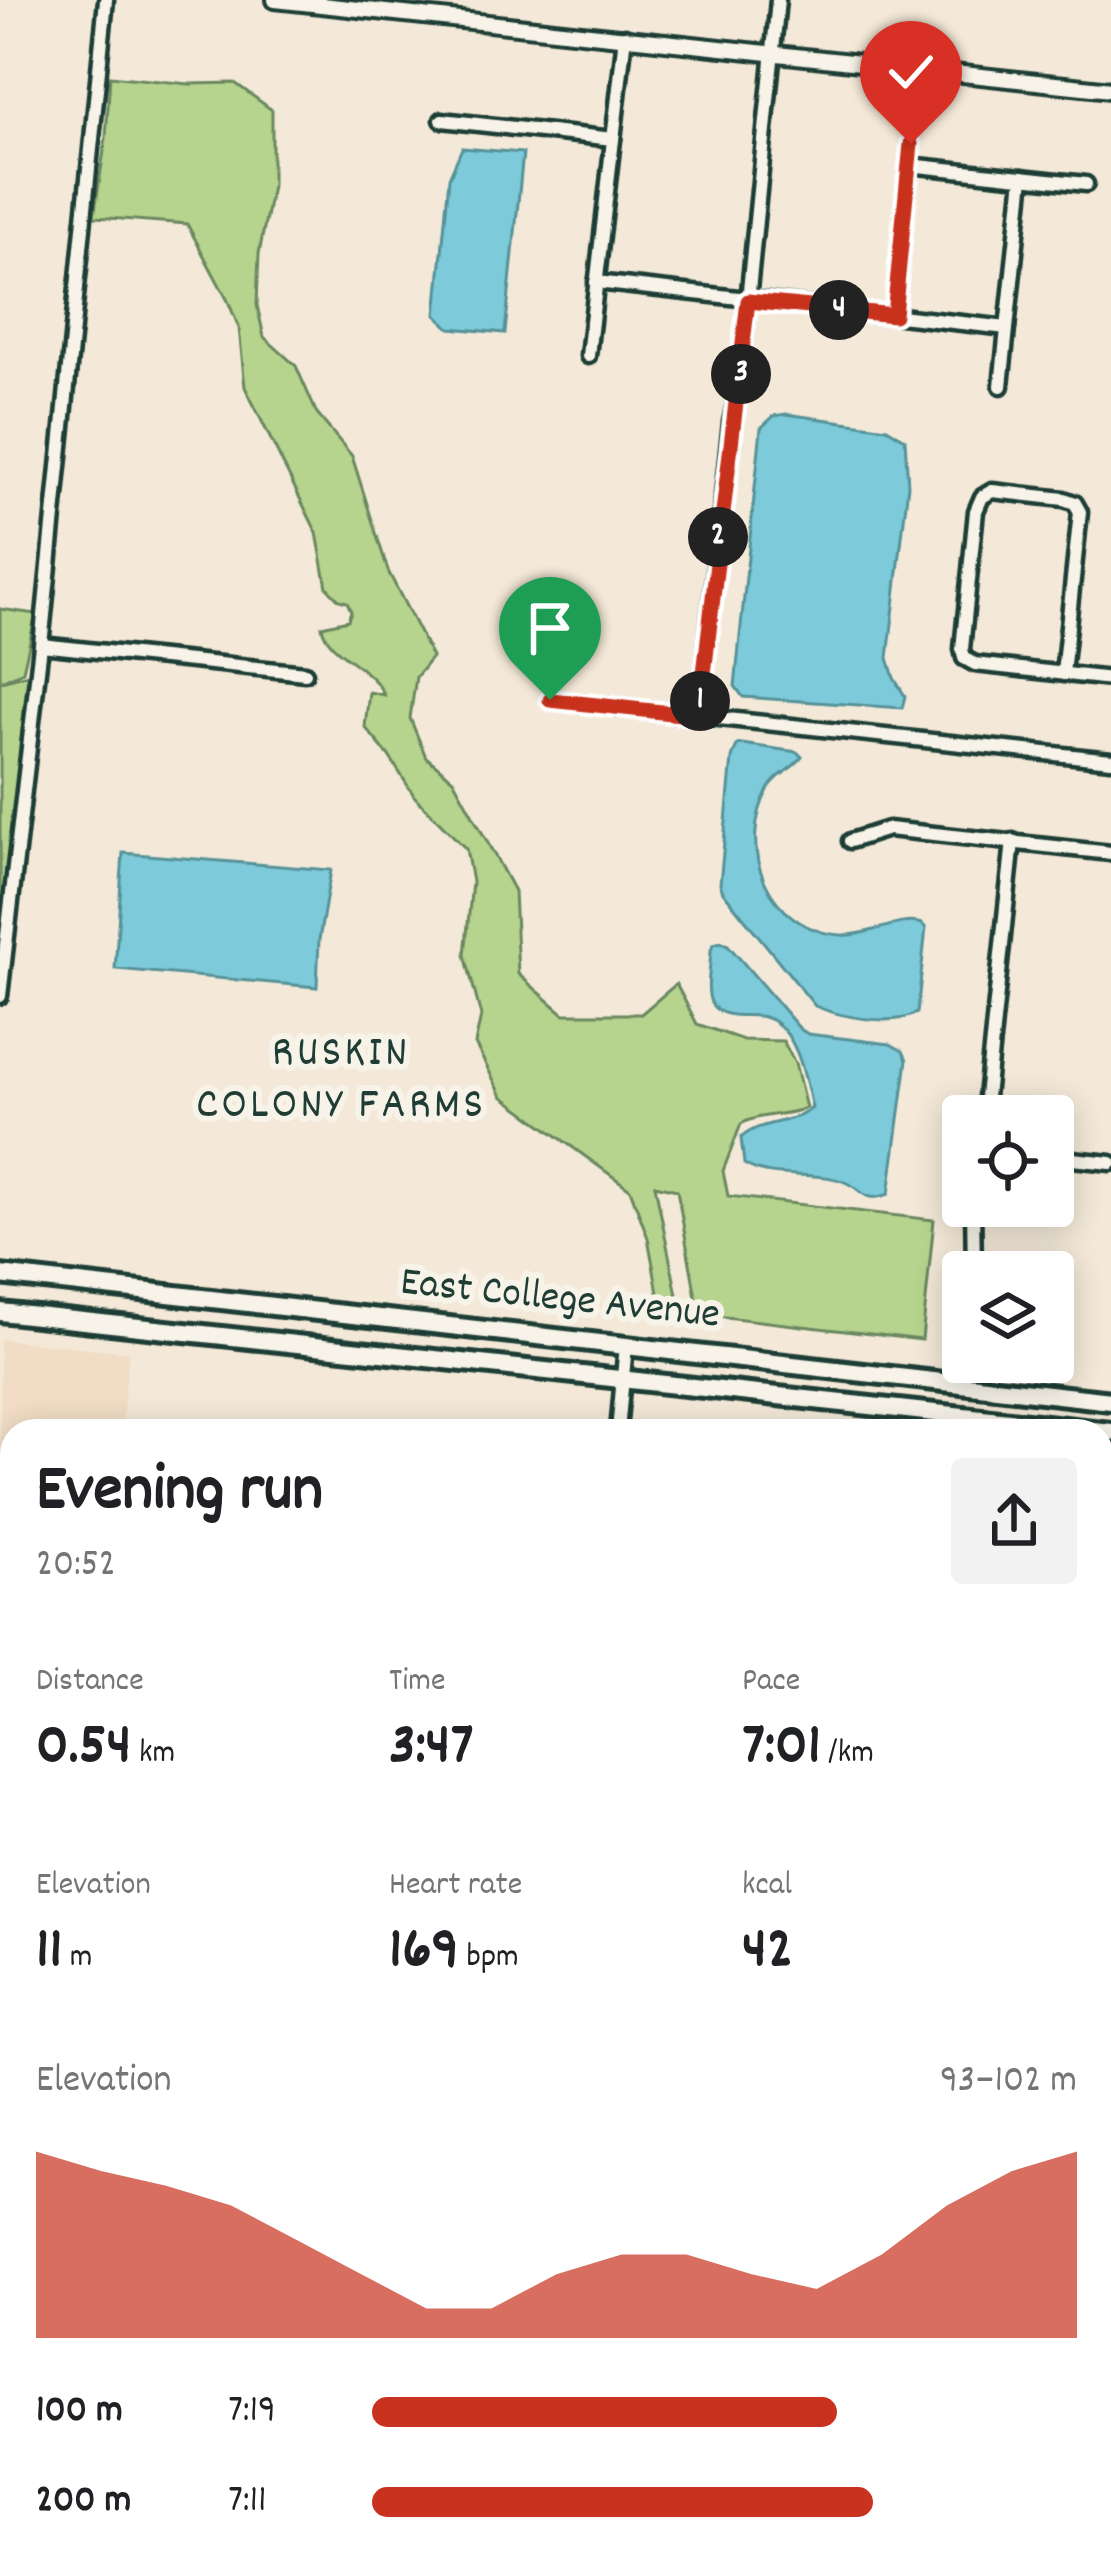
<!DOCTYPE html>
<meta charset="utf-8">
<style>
:root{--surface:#fff;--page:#f2f2f2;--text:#202124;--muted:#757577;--accent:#c8321e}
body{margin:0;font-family:Dekko,sans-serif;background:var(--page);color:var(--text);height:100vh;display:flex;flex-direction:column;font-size:45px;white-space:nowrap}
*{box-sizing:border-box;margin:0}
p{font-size:39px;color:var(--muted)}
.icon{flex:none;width:66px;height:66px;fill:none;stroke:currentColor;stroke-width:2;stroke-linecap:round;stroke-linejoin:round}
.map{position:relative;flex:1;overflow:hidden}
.sheet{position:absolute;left:0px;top:1419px;width:1113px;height:1155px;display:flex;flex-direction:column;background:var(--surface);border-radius:36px 36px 0 0;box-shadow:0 6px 30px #0003}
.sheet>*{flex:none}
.fabs{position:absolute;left:942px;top:1095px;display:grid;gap:24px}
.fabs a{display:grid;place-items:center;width:132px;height:132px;border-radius:12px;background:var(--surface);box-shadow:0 6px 30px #0003;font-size:60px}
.pin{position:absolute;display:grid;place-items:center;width:102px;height:102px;color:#fff;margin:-123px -51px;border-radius:50% 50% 50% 0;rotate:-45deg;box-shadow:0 0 12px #0007}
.pin .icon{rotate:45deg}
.km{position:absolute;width:60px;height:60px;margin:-30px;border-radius:50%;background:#222;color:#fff;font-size:33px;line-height:60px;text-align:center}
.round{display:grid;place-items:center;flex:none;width:126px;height:126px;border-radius:12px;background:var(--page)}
.summary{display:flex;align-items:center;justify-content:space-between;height:204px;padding:0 36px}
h1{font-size:66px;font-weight:700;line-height:90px}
.metrics{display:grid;grid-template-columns:repeat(3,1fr);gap:18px;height:204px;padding:12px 36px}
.metrics div{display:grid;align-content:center}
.metrics b{font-size:60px;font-weight:700}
.metrics small{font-size:33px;font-weight:400}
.metrics p{font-size:33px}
.chart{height:336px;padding:24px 36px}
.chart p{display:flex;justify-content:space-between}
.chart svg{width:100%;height:216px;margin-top:12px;fill:var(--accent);opacity:.7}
ul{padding:0 36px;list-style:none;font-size:39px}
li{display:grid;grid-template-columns:192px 144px 1fr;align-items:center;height:90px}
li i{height:30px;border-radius:15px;background:var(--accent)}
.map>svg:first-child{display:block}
.built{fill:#f1ddc5}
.green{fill:#b6d48d;stroke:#6a8860;stroke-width:3}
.water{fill:#7ccada;stroke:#579298;stroke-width:3}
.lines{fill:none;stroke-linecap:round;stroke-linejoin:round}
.minor-casing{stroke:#1f3d34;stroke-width:21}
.tertiary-casing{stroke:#1f3d34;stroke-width:22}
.secondary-casing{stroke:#1f3d34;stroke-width:26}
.minor{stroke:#f7f3e8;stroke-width:12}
.tertiary{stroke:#f7f3e8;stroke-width:14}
.secondary{stroke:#f7f3e8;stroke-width:16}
.rail-casing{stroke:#1f3d34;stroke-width:8}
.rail{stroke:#f7f3e8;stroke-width:3;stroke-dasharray:9;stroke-linecap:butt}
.route-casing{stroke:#fff;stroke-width:24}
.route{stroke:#c8321e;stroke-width:15}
.labels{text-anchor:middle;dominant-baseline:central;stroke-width:12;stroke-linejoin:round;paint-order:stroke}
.street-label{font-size:42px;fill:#1f3d34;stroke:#f7f3e8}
.neighbourhood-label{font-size:45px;letter-spacing:3px;fill:#1f3d34;stroke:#f7f3e8}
</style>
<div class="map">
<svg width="1111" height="2573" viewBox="0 0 1111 2573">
<rect width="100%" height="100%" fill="#f4e9d8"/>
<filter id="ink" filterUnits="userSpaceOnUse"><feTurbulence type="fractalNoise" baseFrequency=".00833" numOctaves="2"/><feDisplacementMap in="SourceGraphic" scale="24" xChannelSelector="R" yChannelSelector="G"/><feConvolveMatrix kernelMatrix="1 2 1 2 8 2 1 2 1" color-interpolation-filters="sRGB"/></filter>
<g filter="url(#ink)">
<!-- built -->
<polygon class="built" points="0,1339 129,1352 121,1431 12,1431 12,1447 0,1446"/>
<!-- green -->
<g class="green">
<path d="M110,76L189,84L235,83L272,110V186L259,254L257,305L264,337L296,366L317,414L352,456L388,571L432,657L416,677L410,718L426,757L453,779L514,891L518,974L564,1014H641L676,984L697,1024L743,1040L783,1041L795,1063L806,1108C784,1117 763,1112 741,1124L723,1171L728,1196L934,1220L922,1340L699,1314L677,1190L655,1185L677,1295L660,1303L648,1238L630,1189L502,1096L475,1044L481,1016L465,955L472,882L466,849L415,797L389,756L365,727L369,692L384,695C373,667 325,653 322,626L348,620L351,611L347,602L339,600L327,587L317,533L245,387L239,328L228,301L187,224L94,217L106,137Z"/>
<polygon points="0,609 36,614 23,671 1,681 28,674 0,943"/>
<polygon points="0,1500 12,1504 12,1777 0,1776"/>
<polygon points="1101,1694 1111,1695 1111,1810 1101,1806"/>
<polygon points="1101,2108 1111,2109 1111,2324 1101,2339"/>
<polygon points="515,2562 673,2562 672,2573 514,2573"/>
<polygon points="727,2562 953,2562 946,2573 726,2573"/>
</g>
<!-- water -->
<g class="water">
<polygon points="462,148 523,153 505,333 450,328 436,315 449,178"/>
<polygon points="786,414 887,428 905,439 908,485 888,658 894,678 905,696 902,708 743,697 735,686 761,428 774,416"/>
<path d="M742,744L797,752L802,757C792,770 777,774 769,788C735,848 768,930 841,935C867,937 902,916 922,924L926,928L917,1013C893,1027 840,1017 815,1006L723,892L720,884L732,758L737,745Z"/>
<polygon points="123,853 331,870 319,940 317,987 115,969"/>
<path d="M721,942L728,945L800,1029L808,1034L890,1044L903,1051L907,1060L889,1194C863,1203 866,1192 847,1183C817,1169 773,1182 744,1164L741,1138C762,1119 792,1125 812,1108C806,1081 797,1028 767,1018C751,1012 726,1021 713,1006C704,994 711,965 711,950L713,944Z"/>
<polygon points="0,2183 12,2185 12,2291 0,2290"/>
<polygon points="47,2562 127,2562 134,2567 133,2573 37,2573"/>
</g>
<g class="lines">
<defs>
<g id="minor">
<polyline points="442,120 613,139"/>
<polyline points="909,165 1086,184"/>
<polyline points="596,282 1007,328"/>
<polyline points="894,315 911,144"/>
<polyline points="588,356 625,36"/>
<polyline points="1001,386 1023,177"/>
<polyline points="41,645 305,673"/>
<polyline points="1063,674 1080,512 1075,503 1064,499 992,491 982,497 976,511 962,649 964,658 975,664 1111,679"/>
<polyline points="550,700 1111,760"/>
<polyline points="699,716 731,422 740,381 778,0"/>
<polyline points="850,841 888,829 1111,853"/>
<polyline points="0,996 41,645 106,0"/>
<polyline points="984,1116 1013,841"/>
<polyline points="1053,1157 1111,1163"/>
<polyline points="973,1206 974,1272"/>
<polyline points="962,1384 964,1362"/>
<polyline points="618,1431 626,1345"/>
<polyline points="0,1786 12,1787"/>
<polyline points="0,1877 12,1878"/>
<polyline points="1101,1894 1108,1906 1101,1973"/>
<polyline points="0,2006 12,2007"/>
<polyline points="0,2076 7,2077 4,2106 0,2106"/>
<polyline points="0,2316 12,2318"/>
<polyline points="0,2394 12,2395"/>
<polyline points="170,2573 172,2562"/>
<polyline points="380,2573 381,2562"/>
<polyline points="496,2573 497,2562"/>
</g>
<polyline id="tertiary" points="275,0 1111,90"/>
<g id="secondary">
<polyline points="0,1275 1111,1401"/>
<polyline points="0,1312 1111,1432"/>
</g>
</defs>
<!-- minor casing -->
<use href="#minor" class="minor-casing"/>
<!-- tertiary casing -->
<use href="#tertiary" class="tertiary-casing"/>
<!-- secondary casing -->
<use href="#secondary" class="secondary-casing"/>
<!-- minor -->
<use href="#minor" class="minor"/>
<!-- tertiary -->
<use href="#tertiary" class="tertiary"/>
<!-- secondary -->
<use href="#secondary" class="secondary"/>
<defs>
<g id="rail">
<polyline points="1101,2373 1111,2359"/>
<polyline points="964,2573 972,2562"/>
</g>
</defs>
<!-- rail casing -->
<use href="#rail" class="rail-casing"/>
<!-- rail -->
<use href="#rail" class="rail"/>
</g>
</g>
<g class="lines" filter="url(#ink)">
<defs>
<polyline id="route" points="550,700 699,716 748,301 894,315 911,144"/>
</defs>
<!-- route casing -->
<use href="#route" class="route-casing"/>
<!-- route -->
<use href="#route" class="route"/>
</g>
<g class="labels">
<!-- street labels -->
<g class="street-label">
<text transform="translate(560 1301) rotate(6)">East College Avenue</text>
</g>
<!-- neighbourhood labels -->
<g class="neighbourhood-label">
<text x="341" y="1055">RUSKIN<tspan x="341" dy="52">COLONY FARMS</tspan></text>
</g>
</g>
</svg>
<div class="fabs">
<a><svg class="icon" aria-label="locate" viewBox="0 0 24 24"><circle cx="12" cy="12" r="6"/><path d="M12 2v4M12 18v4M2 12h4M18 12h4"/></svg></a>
<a><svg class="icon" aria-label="layers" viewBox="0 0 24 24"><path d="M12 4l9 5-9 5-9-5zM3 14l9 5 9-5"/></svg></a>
</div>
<div class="pin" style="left:550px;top:700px;background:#1e9e55"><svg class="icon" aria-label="arrive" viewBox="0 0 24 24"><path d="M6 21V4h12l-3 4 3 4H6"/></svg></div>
<div class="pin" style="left:911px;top:144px;background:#d93025"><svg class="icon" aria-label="check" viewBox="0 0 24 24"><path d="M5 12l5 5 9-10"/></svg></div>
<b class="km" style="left:700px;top:701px">1</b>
<b class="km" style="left:718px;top:537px">2</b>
<b class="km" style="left:741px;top:374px">3</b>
<b class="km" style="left:839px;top:310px">4</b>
<section class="sheet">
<div class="summary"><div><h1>Evening run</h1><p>20:52</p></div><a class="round"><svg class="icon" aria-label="share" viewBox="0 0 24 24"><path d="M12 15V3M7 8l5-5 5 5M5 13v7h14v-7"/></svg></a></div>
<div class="metrics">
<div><p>Distance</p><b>0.54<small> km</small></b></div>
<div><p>Time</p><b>3:47</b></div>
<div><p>Pace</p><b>7:01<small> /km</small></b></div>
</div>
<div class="metrics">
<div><p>Elevation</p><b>11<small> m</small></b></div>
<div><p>Heart rate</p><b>169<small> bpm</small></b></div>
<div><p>kcal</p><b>42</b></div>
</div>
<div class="chart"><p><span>Elevation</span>93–102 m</p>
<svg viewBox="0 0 160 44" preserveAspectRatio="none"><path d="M0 44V6L10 10L20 13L30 17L40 24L50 31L60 38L70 38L80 31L90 27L100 27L110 31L120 34L130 27L140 17L150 10L160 6V44z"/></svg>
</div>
<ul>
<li><b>100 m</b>7:19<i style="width:66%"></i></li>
<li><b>200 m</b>7:11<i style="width:71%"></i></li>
</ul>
</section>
</div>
